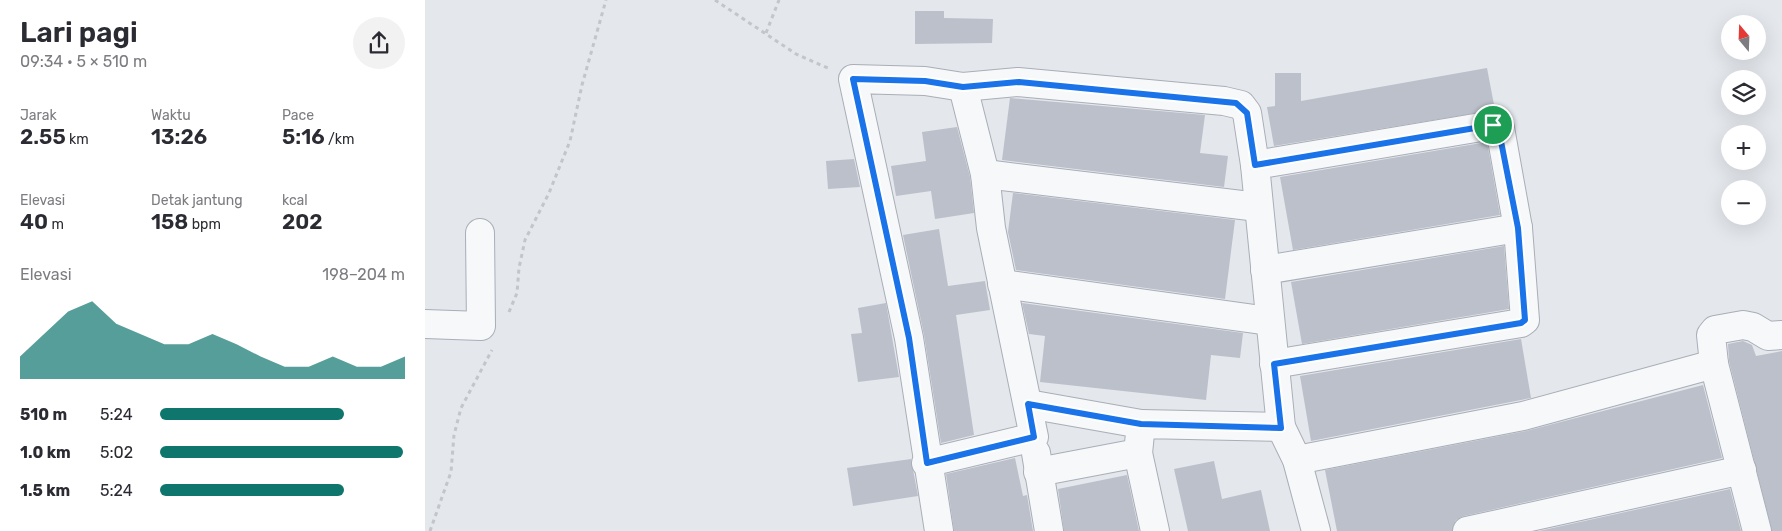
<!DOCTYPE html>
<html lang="id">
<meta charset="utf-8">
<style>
:root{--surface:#fff;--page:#f2f2f3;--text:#2b2b33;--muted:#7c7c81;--accent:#0f766e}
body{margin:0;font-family:Rubik,sans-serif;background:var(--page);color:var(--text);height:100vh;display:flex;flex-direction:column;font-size:19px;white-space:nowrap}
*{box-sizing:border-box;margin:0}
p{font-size:16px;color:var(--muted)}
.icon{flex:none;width:28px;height:28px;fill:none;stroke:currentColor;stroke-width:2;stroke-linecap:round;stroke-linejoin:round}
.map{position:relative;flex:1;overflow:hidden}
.drawer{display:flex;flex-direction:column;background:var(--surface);width:425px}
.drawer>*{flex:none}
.needle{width:32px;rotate:341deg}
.controls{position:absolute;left:1296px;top:15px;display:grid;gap:10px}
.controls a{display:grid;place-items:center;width:45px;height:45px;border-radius:50%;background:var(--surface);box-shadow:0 5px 20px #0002;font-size:25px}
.pin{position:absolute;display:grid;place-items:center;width:42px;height:42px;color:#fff;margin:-21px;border:2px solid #fff;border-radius:50%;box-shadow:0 1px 5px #0007}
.round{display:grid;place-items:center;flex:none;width:52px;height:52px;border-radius:26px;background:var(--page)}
.overview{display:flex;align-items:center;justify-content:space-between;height:85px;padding:0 20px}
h1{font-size:28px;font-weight:600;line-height:38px}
.metrics{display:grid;grid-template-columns:repeat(3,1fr);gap:8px;height:85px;padding:5px 20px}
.metrics div{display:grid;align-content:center}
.metrics b{font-size:21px;font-weight:600}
.metrics small{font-size:14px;font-weight:400}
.metrics p{font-size:14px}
.chart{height:140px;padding:10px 20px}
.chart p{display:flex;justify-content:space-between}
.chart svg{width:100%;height:90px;margin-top:5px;fill:var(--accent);opacity:.7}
ul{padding:0 20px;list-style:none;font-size:16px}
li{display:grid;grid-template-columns:80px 60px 1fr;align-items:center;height:38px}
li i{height:12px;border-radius:6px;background:var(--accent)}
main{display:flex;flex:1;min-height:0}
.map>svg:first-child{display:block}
.building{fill:#bbc0ca}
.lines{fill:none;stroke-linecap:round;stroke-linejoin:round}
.minor-casing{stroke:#a9aeb7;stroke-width:30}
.path{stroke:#c2c5cb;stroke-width:3;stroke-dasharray:4 4;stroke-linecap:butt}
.minor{stroke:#f7f8fa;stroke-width:28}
.route-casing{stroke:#fff;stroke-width:10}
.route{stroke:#1a73e8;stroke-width:6}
</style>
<main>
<section class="drawer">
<div class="overview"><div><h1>Lari pagi</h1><p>09:34 · 5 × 510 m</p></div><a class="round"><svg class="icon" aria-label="share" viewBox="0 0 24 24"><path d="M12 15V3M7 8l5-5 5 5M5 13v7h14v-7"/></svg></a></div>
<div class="metrics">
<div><p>Jarak</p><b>2.55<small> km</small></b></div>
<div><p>Waktu</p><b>13:26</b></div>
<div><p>Pace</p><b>5:16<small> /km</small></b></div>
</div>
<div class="metrics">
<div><p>Elevasi</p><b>40<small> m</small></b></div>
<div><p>Detak jantung</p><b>158<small> bpm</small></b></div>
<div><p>kcal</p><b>202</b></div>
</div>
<div class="chart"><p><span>Elevasi</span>198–204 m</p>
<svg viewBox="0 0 160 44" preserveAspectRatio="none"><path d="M0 44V33L10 22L20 11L30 6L40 17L50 22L60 27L70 27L80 22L90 27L100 33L110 38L120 38L130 33L140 38L150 38L160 33V44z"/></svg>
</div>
<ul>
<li><b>510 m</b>5:24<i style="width:75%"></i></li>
<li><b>1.0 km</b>5:02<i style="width:99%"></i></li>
<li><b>1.5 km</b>5:24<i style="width:75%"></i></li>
</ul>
</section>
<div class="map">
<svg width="1357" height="531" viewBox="0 0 1357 531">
<rect width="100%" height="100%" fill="#e4e7ec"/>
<!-- building -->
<g class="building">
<polygon points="490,11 519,11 519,18 568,19 567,43 490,44"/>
<polygon points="1062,68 1070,110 849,146 842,107 850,106 850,73 876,73 876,101"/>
<polygon points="585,98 780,115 775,153 803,156 799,187 577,160"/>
<polygon points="532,127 545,177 549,213 510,219 506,191 471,196 466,166 501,161 497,132"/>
<polygon points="1062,142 1075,215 868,250 855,177"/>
<polygon points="429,159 435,187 403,189 401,161"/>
<polygon points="588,193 810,220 800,299 591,270 583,232"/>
<polygon points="514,229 523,286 560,281 565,310 531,315 549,435 516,443 499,335 478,235"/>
<polygon points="1079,246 1084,309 877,344 866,282"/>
<polygon points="461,303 474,377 433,382 426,334 437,333 433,308"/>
<polygon points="597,303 818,333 815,358 786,355 781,400 615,382 620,336 604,334"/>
<polygon points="1096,339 1106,398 886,441 875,376"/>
<polygon points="1318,341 1327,345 1331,356 1357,351 1357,531 1347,531 1304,361 1303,344"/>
<polygon points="1278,385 1297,458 1039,516 1031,520 1027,531 912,531 900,470 1101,431"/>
<polygon points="590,458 598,496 602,495 608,531 529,531 521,474"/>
<polygon points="486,459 493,496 428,506 422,468"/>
<polygon points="789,461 797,499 836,490 845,531 763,531 749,469"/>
<polygon points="702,475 714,531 639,531 633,489"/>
<polygon points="1305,489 1316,531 1114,531"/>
</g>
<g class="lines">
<defs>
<g id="minor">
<polyline points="830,165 1068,125 1075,128 1093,228 1100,320 1096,323 849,364"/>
<polyline points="560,174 833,207"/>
<polyline points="840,270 1093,228"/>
<polyline points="577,284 844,321"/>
<polyline points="0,324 56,326 55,233"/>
<polyline points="603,404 716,424"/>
<polyline points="611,453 624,531"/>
<polyline points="713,453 730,531"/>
<polyline points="872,460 1098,416 1289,364"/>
<polyline points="501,463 609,437 566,228 560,174 538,87"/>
<polyline points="613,472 713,453 716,424 856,427"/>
<polyline points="514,531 484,338 428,79 500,81 538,87 593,82 799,101 816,105 822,113 830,165 856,427 872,460 891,531"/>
<polyline points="1042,531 1317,470"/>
<polyline points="1332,531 1289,364 1286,335 1290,330 1318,325 1328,327 1343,336 1357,335"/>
</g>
</defs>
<!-- minor casing -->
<use href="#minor" class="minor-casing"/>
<!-- path -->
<g class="path">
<polyline points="290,0 371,54 405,69"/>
<polyline points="341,33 354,0"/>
<polyline points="84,312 92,293 94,268 100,240 124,193 145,141 157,85 181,0"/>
<polyline points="5,531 26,472 29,435 36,408 67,350"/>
</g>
<!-- minor -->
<use href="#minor" class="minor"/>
</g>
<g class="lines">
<defs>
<polygon id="route" points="428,79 500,81 538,87 594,82 811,103 822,113 830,165 1068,125 1073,126 1093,228 1100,320 1096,323 849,364 856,428 716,424 603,404 609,437 502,463 484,338"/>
</defs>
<!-- route casing -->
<use href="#route" class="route-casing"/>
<!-- route -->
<use href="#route" class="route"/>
</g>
</svg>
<div class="controls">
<a><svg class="needle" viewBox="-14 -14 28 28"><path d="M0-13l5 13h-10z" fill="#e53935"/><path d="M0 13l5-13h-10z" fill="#7c7c81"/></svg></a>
<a><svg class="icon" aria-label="layers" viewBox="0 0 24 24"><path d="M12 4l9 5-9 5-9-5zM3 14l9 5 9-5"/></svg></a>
<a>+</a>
<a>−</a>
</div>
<div class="pin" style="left:1068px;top:125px;background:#1e9e55"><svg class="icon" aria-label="arrive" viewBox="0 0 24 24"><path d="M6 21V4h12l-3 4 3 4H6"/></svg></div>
</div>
</main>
